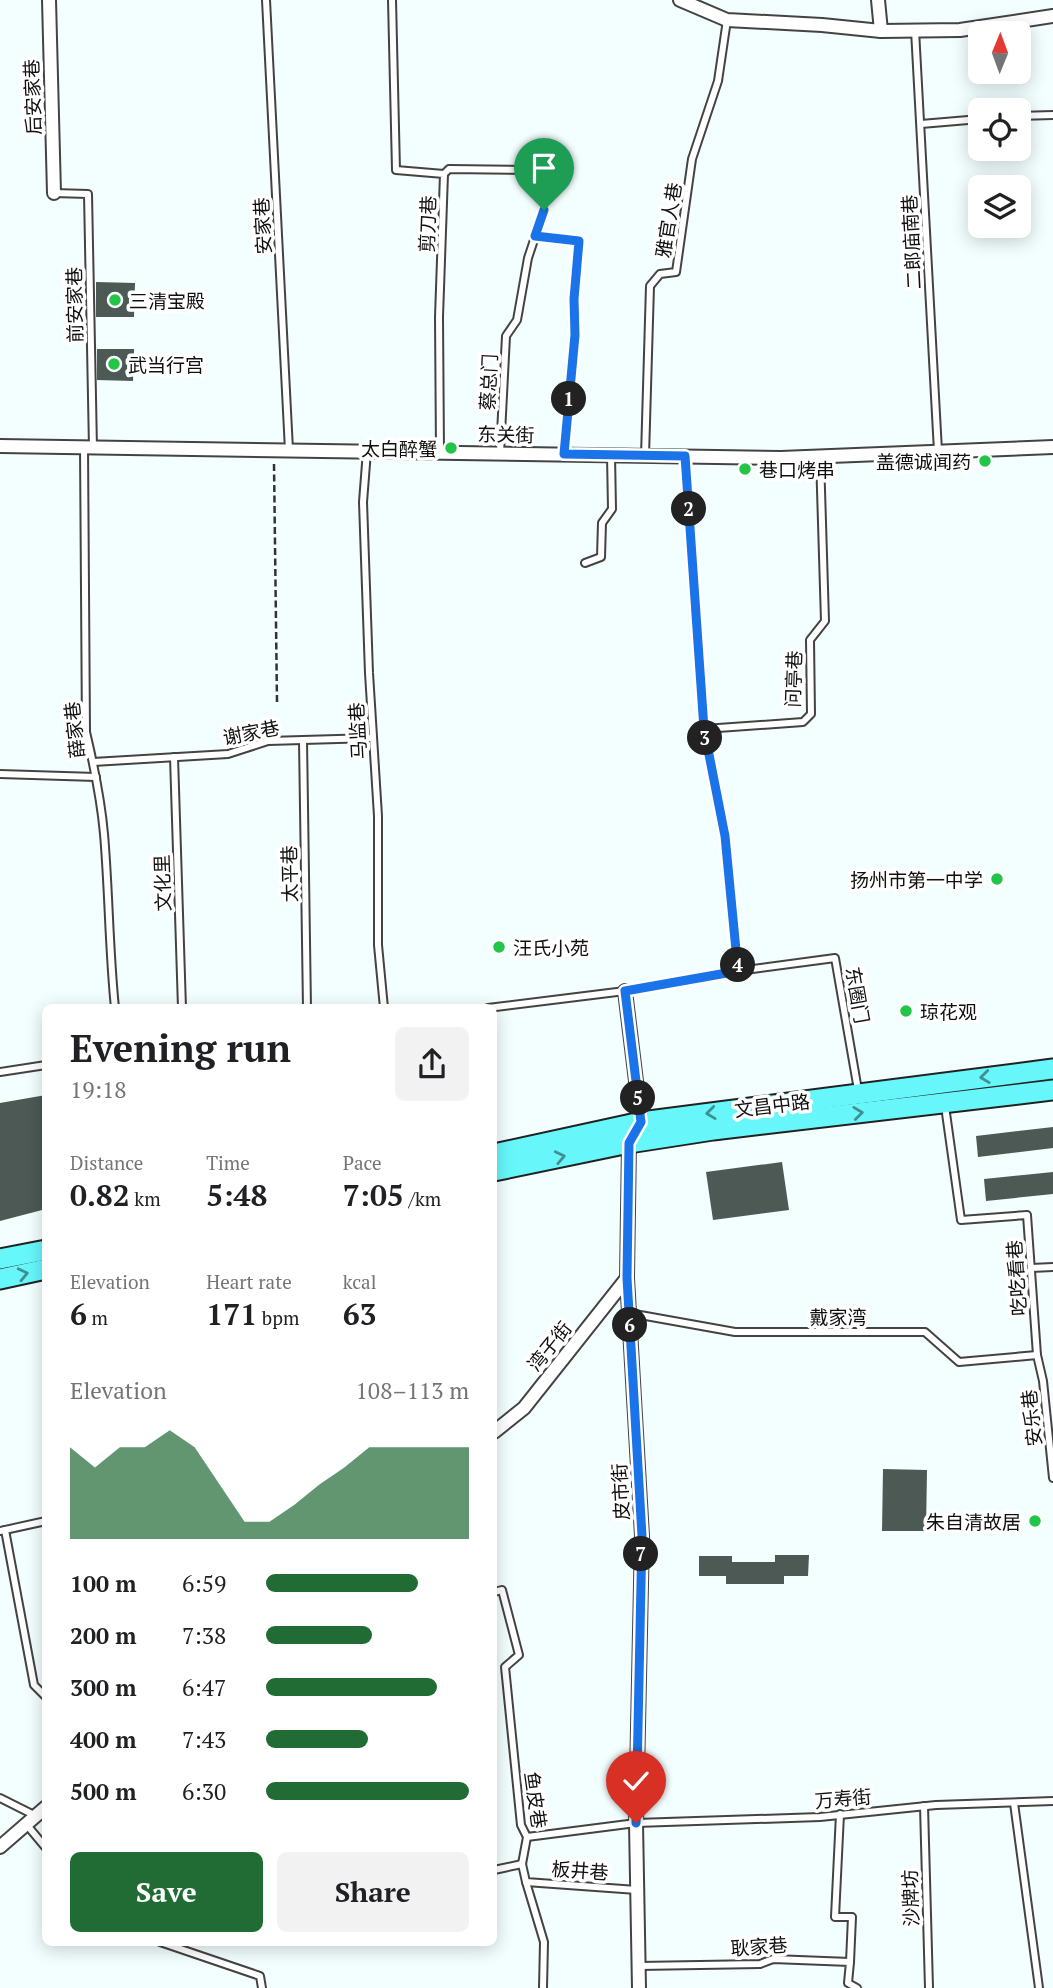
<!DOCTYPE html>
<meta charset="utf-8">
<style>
:root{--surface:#fff;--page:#f2f2f2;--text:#202124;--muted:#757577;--accent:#216b34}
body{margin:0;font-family:"PT Serif","Noto Sans SC",serif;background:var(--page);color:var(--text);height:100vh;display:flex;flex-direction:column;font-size:26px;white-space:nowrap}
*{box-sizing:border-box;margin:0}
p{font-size:23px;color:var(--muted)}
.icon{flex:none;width:38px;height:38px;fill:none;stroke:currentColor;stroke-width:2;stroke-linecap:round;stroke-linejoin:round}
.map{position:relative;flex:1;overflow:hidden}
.details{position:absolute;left:42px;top:1004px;width:455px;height:942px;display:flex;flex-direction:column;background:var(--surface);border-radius:10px;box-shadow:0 4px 18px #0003}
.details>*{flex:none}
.needle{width:46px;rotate:1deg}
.tools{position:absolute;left:968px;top:21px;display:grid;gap:14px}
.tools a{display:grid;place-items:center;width:63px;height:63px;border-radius:10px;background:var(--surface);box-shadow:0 4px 18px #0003;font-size:35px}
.pin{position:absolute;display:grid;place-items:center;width:60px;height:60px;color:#fff;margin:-72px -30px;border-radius:50% 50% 50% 0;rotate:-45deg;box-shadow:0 0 7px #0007}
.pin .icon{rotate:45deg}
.km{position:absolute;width:35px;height:35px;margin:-18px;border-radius:50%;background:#222;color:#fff;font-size:19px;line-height:35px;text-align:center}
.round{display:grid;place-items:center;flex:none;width:74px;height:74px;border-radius:10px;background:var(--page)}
.head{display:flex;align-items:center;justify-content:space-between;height:119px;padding:0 28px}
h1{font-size:38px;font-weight:700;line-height:52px}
.stats{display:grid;grid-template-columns:repeat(3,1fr);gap:10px;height:119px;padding:7px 28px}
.stats div{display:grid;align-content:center}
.stats b{font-size:30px;font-weight:700}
.stats small{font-size:19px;font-weight:400}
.stats p{font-size:19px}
.chart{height:196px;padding:14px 28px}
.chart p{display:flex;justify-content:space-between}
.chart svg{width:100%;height:126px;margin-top:7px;fill:var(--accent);opacity:.7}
.primary-button{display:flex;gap:14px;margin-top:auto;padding:14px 28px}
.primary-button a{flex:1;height:80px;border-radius:10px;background:var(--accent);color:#fff;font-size:28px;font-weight:700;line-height:80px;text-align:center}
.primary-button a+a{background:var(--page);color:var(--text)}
ul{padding:0 28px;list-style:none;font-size:23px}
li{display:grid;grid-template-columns:112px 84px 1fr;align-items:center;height:52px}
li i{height:18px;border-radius:9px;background:var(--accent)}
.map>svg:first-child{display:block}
.building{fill:#4c5955}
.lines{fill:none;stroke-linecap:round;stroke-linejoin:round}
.lane-casing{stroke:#434343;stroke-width:10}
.street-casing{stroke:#434343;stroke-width:16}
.primary-casing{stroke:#212121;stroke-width:23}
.path{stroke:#323232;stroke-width:2.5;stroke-dasharray:7 3.5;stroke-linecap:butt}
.lane{stroke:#fff;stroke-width:6}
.street{stroke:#fff;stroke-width:12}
.primary{stroke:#67f7fb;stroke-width:19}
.oneway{stroke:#408f91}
.route-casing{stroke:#fff;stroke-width:14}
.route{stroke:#1a73e8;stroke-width:9}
.poi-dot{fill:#23c548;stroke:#fff;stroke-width:2.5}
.labels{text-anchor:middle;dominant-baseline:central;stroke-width:7;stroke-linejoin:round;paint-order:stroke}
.street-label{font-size:19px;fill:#101010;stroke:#fff}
.poi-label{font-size:19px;fill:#101010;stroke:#fff;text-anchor:start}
</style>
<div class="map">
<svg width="1053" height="1988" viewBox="0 0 1053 1988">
<rect width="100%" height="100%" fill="#f3feff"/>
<!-- building -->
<g class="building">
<polygon points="96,282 135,283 134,317 96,317"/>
<polygon points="97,349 134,349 133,381 97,380"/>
<polygon points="46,1095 46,1193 42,1210 0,1221 0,1103"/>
<polygon points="1053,1127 1053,1148 978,1157 976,1136"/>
<polygon points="782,1162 789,1210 713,1220 706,1172"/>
<polygon points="1053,1172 1053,1194 986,1201 984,1179"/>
<polygon points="883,1469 927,1470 926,1531 882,1531"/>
<polygon points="775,1555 809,1555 808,1576 784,1576 784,1584 726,1584 726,1576 699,1576 699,1556 732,1556 732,1562 775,1562"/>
</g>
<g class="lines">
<defs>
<g id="lane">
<polyline points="266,0 289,450"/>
<polyline points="392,0 396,170 444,174 439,317 440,452"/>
<polyline points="915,30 938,451"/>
<polyline points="1018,116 1053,115"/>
<polyline points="921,124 980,119"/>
<polyline points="444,174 449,169 543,170 544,210 528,258 517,320 506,336 500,453"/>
<polyline points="54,193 88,194 93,448"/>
<polyline points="535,236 579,241 574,299 575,335 564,455"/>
<path d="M84,447L86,732C94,766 101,800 104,834C109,892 109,950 115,1008"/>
<polyline points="367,451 363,502 369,673 378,816 378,945 384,1008"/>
<polyline points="645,456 650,286 660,274 676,272 692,159 718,81 727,20"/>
<polyline points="685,456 704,729 725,836 738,971"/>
<polyline points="585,563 601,557 602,523 612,509 611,455"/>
<polyline points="704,729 803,722 811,714 810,640 825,621 820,457"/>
<polyline points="303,740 307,1008"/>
<polyline points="174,757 182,1008"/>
<polyline points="93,762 228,754 268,741 373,738"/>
<polyline points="0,774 96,777"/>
<polyline points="488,1008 625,991 738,971 835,958 858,1090"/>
<polyline points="0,1072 46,1065"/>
<polyline points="945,1106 961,1220 1027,1215 1037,1355 1043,1381 1053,1478"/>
<polyline points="1031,1268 1053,1267"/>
<polyline points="629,1313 735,1332 925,1332 959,1362 1037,1355"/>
<polyline points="5,1530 34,1685 46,1697"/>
<polyline points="0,1531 46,1521"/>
<polyline points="494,1592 502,1590 519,1655 505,1667 521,1825 527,1837 522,1864"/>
<polyline points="0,1798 36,1816"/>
<polyline points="1014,1803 1039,1988"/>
<polyline points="924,1806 929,1988"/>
<polyline points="840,1814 835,1917 852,1917 850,1962"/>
<polyline points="26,1824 46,1848"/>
<polyline points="527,1837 636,1823 820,1817 936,1805 1053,1801"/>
<polyline points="494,1870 522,1864 526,1882 637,1890"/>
<polyline points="526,1882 544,1942 543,1988"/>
<polyline points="160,1942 260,1976 262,1988"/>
<polyline points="639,1966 760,1964 773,1959 850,1962 848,1983 857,1988"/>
</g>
<g id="street">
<polyline points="49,0 54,193"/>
<polyline points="680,0 727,20 822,25 881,31 960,30 1053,16"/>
<polyline points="878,0 881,31"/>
<polyline points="0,446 781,458 1053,447"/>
<polyline points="625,991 641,1122 629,1143 627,1278 642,1536 636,1823 639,1988"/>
<polyline points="494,1432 524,1408 627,1278"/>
<polyline points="0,1847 46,1807"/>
</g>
<g id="primary">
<polyline points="494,1154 641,1122 1053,1069"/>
<polyline points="494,1171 629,1143 713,1130 1053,1090"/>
<polyline points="0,1259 46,1250"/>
<polyline points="0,1279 46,1269"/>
</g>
</defs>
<!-- lane casing -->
<use href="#lane" class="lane-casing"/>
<!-- street casing -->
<use href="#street" class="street-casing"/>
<!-- primary casing -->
<use href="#primary" class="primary-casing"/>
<!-- path -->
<polyline class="path" points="274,464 277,702"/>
<!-- lane -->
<use href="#lane" class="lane"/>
<!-- street -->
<use href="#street" class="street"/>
<!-- primary -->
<use href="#primary" class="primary"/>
</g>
<!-- one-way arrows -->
<defs><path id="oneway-chevron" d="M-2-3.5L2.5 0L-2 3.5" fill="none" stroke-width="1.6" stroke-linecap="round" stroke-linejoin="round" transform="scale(1.75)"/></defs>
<g class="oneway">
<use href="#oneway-chevron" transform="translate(985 1077) rotate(173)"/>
<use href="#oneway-chevron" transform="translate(711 1113) rotate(173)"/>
<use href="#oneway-chevron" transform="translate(858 1113) rotate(-7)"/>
<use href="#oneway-chevron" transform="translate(560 1157) rotate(-12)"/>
<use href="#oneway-chevron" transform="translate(23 1274) rotate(-13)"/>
</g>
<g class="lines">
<defs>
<polyline id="route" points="544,210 535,236 579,241 574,299 575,335 564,454 685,456 704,729 725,836 738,971 625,991 641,1122 629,1143 627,1278 642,1536 636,1823"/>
</defs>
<!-- route casing -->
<use href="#route" class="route-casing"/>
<!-- route -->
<use href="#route" class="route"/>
</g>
<!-- markers -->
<g class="poi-dot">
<circle cx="115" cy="300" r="7"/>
<circle cx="114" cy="364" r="7"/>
<circle cx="451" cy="448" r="7"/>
<circle cx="985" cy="461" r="7"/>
<circle cx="745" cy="469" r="7"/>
<circle cx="997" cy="879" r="7"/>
<circle cx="499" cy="947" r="7"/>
<circle cx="906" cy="1011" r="7"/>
<circle cx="1035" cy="1521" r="7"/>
</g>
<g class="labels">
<!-- street labels -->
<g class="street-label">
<text transform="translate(32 97) rotate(-92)">后安家巷</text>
<text transform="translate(668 220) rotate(-81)">雅官人巷</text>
<text transform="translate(427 224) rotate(-88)">剪刀巷</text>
<text transform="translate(262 226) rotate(-93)">安家巷</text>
<text transform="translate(911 242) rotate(-93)">二郎庙南巷</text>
<text transform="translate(74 305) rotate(-91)">前安家巷</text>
<text transform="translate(488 382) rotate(-87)">蔡总门</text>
<text transform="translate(506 434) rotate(1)">东关街</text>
<text transform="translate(793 679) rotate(-88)">问亭巷</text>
<text transform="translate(74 730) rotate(-96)">薛家巷</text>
<text transform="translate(357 731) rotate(-93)">马监巷</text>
<text transform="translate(251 732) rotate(-11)">谢家巷</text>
<text transform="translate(289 874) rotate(-91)">太平巷</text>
<text transform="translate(162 883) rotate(-92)">文化里</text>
<text transform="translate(858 995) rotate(80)">东圈门</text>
<text transform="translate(772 1105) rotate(-7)">文昌中路</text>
<text transform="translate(1016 1278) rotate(-94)">吃吃看巷</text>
<text x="838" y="1316">戴家湾</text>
<text transform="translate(549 1346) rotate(-51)">湾子街</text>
<text transform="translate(1031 1418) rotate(-96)">安乐巷</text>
<text transform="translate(620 1492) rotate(-93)">皮市街</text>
<text transform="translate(843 1798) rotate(-5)">万寿街</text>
<text transform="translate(536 1800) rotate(82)">鱼皮巷</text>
<text transform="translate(580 1870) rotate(4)">板井巷</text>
<text transform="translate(910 1898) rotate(-92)">沙牌坊</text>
<text transform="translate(759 1946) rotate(-4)">耿家巷</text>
</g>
<!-- poi labels -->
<g class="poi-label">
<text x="129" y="300">三清宝殿</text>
<text x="128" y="364">武当行宫</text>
<text x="437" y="448" text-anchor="end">太白醉蟹</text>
<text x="971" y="461" text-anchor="end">盖德诚闻药</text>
<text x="759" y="469">巷口烤串</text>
<text x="983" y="879" text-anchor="end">扬州市第一中学</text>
<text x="513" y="947">汪氏小苑</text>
<text x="920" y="1011">琼花观</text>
<text x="1021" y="1521" text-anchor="end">朱自清故居</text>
</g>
</g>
</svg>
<div class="tools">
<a><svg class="needle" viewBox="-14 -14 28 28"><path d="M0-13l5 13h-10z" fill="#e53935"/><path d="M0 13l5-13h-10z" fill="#757577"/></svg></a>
<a><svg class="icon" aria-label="locate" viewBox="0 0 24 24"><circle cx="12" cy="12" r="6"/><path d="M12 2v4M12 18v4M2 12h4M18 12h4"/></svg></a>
<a><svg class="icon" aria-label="layers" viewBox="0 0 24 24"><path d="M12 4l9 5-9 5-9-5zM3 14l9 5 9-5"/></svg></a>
</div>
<div class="pin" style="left:544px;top:210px;background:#1e9e55"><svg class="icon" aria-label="arrive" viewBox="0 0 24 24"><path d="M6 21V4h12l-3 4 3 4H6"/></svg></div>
<div class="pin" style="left:636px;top:1823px;background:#d93025"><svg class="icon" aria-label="check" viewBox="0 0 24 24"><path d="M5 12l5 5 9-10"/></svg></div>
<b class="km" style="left:569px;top:399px">1</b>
<b class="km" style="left:689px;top:509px">2</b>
<b class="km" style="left:705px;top:738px">3</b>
<b class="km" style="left:738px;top:965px">4</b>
<b class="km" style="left:638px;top:1098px">5</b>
<b class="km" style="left:630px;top:1325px">6</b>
<b class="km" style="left:641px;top:1554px">7</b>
<section class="details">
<div class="head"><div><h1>Evening run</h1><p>19:18</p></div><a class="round"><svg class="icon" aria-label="share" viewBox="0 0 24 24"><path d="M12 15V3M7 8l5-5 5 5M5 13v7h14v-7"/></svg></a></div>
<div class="stats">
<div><p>Distance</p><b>0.82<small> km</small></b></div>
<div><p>Time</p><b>5:48</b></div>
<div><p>Pace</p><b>7:05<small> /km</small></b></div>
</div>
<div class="stats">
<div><p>Elevation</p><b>6<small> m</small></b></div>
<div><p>Heart rate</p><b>171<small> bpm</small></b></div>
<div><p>kcal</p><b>63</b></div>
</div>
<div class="chart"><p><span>Elevation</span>108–113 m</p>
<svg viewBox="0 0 160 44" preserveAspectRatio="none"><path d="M0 44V12L10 19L20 12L30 12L40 6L50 12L60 25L70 38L80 38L90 32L100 25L110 19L120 12L130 12L140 12L150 12L160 12V44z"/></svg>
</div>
<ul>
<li><b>100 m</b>6:59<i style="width:75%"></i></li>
<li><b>200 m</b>7:38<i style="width:52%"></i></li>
<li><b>300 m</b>6:47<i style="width:84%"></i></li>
<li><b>400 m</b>7:43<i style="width:50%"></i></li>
<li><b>500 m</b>6:30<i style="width:100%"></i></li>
</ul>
<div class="primary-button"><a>Save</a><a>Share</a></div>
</section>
</div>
